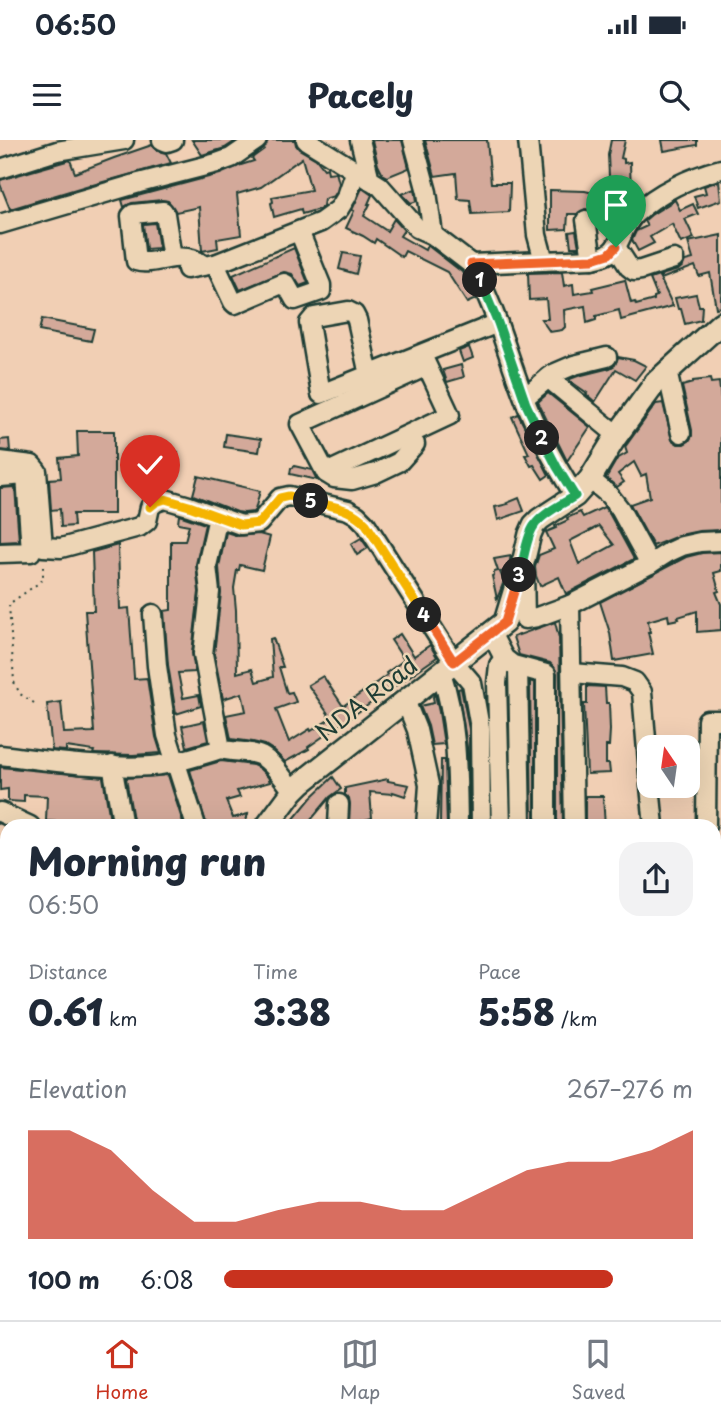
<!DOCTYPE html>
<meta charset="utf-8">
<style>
:root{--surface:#fff;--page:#f2f2f3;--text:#1f2937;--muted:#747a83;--line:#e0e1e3;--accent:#c8321e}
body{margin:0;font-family:"Playpen Sans",sans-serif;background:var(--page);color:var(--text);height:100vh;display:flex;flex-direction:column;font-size:26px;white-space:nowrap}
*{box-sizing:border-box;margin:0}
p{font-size:23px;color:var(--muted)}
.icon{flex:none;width:38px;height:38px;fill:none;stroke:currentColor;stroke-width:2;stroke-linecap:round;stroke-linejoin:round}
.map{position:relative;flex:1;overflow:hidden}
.sheet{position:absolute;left:0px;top:679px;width:721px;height:502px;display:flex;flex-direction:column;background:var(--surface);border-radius:21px 21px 0 0;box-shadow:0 7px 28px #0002}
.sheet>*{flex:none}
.needle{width:46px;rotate:347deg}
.fabs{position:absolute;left:637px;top:595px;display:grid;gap:14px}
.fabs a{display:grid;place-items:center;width:63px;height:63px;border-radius:14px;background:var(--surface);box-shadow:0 7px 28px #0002;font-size:35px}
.pin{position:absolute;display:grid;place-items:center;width:60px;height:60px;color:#fff;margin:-72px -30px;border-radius:50% 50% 50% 0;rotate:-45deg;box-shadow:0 0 7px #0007}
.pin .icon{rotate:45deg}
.km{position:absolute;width:35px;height:35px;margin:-18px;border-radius:50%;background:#222;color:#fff;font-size:19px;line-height:35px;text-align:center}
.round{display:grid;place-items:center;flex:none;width:74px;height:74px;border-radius:21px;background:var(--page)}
.overview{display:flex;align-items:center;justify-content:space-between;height:119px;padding:0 28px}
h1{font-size:38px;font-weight:800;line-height:52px}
.metrics{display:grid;grid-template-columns:repeat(3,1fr);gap:10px;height:119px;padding:7px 28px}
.metrics div{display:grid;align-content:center}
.metrics b{font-size:35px;font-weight:800}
.metrics small{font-size:19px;font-weight:400}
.metrics p{font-size:19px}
.chart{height:196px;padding:14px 28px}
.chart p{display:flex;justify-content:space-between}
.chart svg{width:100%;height:126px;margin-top:7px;fill:var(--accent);opacity:.7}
ul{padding:0 28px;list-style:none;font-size:23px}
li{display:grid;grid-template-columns:112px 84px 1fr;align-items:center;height:52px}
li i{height:18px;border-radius:9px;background:var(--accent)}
.status{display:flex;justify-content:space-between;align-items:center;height:49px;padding:0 35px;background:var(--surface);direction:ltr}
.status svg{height:19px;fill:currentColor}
header{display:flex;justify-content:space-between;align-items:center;height:91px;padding:0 28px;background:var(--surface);font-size:32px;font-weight:800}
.menu{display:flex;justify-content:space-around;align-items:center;height:98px;border-top:2px solid var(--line);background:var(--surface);font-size:19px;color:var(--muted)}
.menu a{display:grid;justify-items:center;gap:4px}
.menu .on{color:var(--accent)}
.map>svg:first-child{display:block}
.built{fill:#e4c1aa}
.building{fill:#d3a99a;stroke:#1f3d34;stroke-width:2;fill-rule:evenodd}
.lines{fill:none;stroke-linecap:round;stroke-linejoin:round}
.minor-casing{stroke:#1f3d34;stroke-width:23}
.major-casing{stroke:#1f3d34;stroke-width:26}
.path{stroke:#1f3d34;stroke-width:2;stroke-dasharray:2 5;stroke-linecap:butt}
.minor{stroke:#edd5b5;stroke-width:18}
.major{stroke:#edd5b5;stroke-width:21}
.split-1-casing{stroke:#fff;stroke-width:14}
.split-2-casing{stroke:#fff;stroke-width:14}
.split-3-casing{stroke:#fff;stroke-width:14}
.split-4-casing{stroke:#fff;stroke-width:14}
.split-5-casing{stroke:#fff;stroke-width:14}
.split-6-casing{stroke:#fff;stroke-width:14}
.split-1{stroke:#f0652b;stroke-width:9}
.split-2{stroke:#22a559;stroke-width:9}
.split-3{stroke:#22a559;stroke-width:9}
.split-4{stroke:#f0652b;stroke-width:9}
.split-5{stroke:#f5b400;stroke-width:9}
.split-6{stroke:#f5b400;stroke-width:9}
.labels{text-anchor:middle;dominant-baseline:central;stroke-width:5;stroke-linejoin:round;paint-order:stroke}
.street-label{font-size:24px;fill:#1f3d34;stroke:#edd5b5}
</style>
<div class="status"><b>06:50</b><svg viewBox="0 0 49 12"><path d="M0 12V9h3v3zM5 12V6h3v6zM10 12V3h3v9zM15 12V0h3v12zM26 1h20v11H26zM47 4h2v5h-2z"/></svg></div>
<header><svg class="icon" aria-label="menu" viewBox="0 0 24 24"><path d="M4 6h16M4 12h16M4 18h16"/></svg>Pacely<svg class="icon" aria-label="search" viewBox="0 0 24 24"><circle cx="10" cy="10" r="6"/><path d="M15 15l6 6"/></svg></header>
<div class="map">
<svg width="721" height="1180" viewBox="0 0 721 1180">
<rect width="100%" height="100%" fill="#f1cfb4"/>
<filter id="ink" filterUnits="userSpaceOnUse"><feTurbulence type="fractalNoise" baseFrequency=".0143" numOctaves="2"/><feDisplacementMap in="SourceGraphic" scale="14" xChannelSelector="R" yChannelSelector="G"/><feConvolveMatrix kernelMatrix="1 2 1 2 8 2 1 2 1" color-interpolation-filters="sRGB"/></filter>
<g filter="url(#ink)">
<!-- built -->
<polygon class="built" points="0,823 7,827 7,1174 256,1174 257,1180 0,1180"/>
<!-- building -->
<g class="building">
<polygon points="192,0 237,0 225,8 202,15"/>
<polygon points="268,0 295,0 296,5 299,9 316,19 324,29 327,28 328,33 336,32 339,43 337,51 334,56 324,59 323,66 319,69 302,74 301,69 274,77 271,63 273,62 272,57 311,50 302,18 261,47 237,54 241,95 217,99 218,108 202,111 199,67 176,72 168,61 162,60 132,63 124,67 122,60 220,34 241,25 254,21 252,18 264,9"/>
<polygon points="372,0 402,0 409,28 387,37 383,35 378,25"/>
<polygon points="425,0 487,0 491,43 510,43 509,72 472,74 470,60 458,59 456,33 435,36"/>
<polygon points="611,0 625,0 621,18 624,19 624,23 630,22 631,55 610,57 608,15"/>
<polygon points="662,0 697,0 697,5 664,11"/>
<polygon points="152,5 158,11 166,13 171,23 89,46 89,45 10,69 0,44 0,40 70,20 75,33 114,18"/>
<polygon points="719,41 721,60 698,68 694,56 706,53 704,46"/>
<polygon points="362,48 372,55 368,64 370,64 364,76 387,91 394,79 404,90 400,96 425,110 427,105 462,132 476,159 467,163 447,132 405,111 402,117 376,99 374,103 363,96 346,88 354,71 352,70"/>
<polygon points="415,49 417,61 411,63 402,54"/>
<polygon points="550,50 585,51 602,55 606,72 595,73 591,70 585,69 577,74 568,74 567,89 550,90"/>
<polygon points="675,60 680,70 693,64 698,74 685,79 694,98 681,103 672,84 650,97 654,103 638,111 632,100 636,91 647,86 644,81 651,75"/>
<polygon points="155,83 159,108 146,109 143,84"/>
<polygon points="576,91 579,107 571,107 569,92"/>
<polygon points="721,95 721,167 716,168 710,133 699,136 695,126 661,139 661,135 678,130 683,126 685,121 693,119 688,102"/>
<polygon points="294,108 308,143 300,146 292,134 284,132 240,150 233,135"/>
<polygon points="343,113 360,116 356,134 339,129"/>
<polygon points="562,132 564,146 573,144 574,154 593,151 592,148 625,140 631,163 635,162 636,165 654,160 654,157 657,156 650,139 659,136 673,166 621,180 619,170 596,176 596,180 587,183 585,166 564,170 565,187 562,190 550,192 541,179 548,179 546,159 529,160 528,133"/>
<polygon points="696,154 699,166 702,166 701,180 685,184 681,169 678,169 675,158"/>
<polygon points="42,179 94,189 91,201 39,191"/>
<polygon points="469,207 473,218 463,222 459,211"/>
<polygon points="618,217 634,220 646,226 635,240 616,229 595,262 586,254 587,253 570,241 570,239 578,236 610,228 615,225"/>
<polygon points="461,225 464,237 447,242 443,230"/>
<polygon points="710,239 711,243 719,242 721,259 721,390 699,391 680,395 653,406 630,364 650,357 646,334 641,336 634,322 618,334 624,342 617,347 606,338 617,319 627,313 625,307 656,264 663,263 672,300 678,304 684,304 689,301 692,296 692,290 682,246 693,243 693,241"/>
<polygon points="548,253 590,287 567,321 538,262"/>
<polygon points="518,274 549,335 543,339 534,325 531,326 525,315 529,314 512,277"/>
<polygon points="77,291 114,291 114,374 73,374 74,386 61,387 60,369 51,370 49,339 61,338 59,318 78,316"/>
<polygon points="226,294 261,299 259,312 224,307"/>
<polygon points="9,299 10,311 0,310 0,300"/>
<polygon points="167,310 178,312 172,343 162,342"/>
<polygon points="294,326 312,330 317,340 290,334 291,328 293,328"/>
<polygon points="198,336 260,351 255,370 253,372 244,373 237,372 193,355"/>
<polygon points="15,347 19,401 0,402 0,348"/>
<polygon points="519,358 524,371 498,380 495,367 508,364 507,363"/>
<path d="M604,367L610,375L634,419L566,454L559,437L540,446L536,436L535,427L539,415L554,409L546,392L556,388L555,386L568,380L567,378L580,372L583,377ZM599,386L614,405L579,424L570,401Z"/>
<polygon points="179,375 205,384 196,424 199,452 192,513 195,532 178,533 183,558 199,555 201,566 176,574 168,525 164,471 171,470 171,401 185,401 189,385 178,383"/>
<polygon points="226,392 238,396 259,394 270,397 262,430 240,425 239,430 237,430 234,448 236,470 237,533 252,529 256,542 273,537 270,499 273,498 283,527 279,527 287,553 292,552 296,562 276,569 289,602 310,589 311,591 330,579 328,576 329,575 308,545 323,536 343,566 387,535 386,533 404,520 391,500 400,494 414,516 430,505 437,517 308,607 309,609 285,622 273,610 265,605 253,602 231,599 226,575 246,571 242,553 223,559 214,514 221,453 219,427"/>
<polygon points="361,398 368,408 357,415 351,404"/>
<polygon points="118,405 120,469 129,468 134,537 134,539 147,538 156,597 161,613 133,615 95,614 93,614 94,611 66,607 66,611 52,610 47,564 61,562 64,593 94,592 85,471 94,471 92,412"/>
<polygon points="721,412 721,431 714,433 719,451 716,452 721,464 721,490 697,492 697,471 678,477 679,479 669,481 668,475 648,481 650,492 648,492 653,514 614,521 610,493 600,462 686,417 702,413"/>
<polygon points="511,416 507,431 500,432 504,441 497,459 492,436 494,435 494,432 498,431 494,419"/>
<polygon points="555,482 559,498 563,686 557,686 557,533 554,527 550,523 519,515 513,497"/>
<polygon points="530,541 535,543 535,686 532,686"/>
<polygon points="587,546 605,547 606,563 609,563 610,590 609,606 606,606 606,624 609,624 610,633 587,634 584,564 587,564"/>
<polygon points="461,548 469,589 470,686 467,607 458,549"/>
<polygon points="435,554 439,572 444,604 432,605 428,586 420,566 434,563 433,557"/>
<polygon points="204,581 208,601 187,607 182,586"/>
<polygon points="441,620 445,620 447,686 440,686 440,684"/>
<polygon points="221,621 253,625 259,628 268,637 270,642 237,651 240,657 226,661 233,678 248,674 244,686 207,686 190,630"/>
<polygon points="0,627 103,637 111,686 70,686 71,683 46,681 47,656 24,655 24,662 8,661 8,649 0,650"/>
<polygon points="168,635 184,686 134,686 126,638"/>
<polygon points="333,637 341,649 330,657 306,686 288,686 311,658"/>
<polygon points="388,639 388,641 409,645 405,656 393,652 392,654 370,652 372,678 349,684 350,664 349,658 345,655 345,648"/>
<polygon points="585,656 603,656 605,686 585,686"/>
</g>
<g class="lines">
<defs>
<g id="minor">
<polyline points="162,0 167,2 173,0"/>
<path d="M306,0L380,46L417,88L433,95L471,124L592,119C625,114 616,93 635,74C658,52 691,37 721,29"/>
<polyline points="360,0 370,40"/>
<polyline points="413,0 427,52 433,95"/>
<polyline points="528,0 537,95 544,121"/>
<polyline points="0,29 57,11 124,0"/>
<polyline points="586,80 592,119"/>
<polyline points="0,84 139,43 217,23 231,18 257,0"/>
<polyline points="616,107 629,127 634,131 641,130 674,119"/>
<path d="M172,118L165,74L163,71L133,74L131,76L136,121C153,126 174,113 192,119C196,120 199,122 202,124"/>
<polyline points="215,124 233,162 235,164 284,143 286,144 295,160 321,151 321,145 299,91"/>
<path d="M471,124C495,165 506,211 523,255C536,291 555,324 575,356"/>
<polyline points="187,129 215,124 321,82 339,69 347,56 356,30"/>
<polyline points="422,215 450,275 326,333 300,284 427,226"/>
<polyline points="667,231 681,293"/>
<polyline points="369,235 357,180 354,174 348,171 314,177 309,183 321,254 498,183"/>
<polyline points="548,238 617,295"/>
<polyline points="529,254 553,234 574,225 607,217"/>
<polyline points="0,321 32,325 37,331 43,407 61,408 139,387 147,381 150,367 156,362 165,359 189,366 241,385 259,383 280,358 289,356 348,370 357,375 366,384 454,522 472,543 480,588 481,686"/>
<polyline points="326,333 334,338 352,340 376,333 399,322 415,304"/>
<polyline points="0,337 26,335 31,412 0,413"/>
<polyline points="590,339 609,355 620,369 650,424"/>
<polyline points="524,428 525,479 537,477 570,465"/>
<polyline points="153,474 157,526 167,595 196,686"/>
<polyline points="491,493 504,518 513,525 546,534 546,686"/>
<polyline points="518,527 521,686"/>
<path d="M441,532C458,584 457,632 458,686"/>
<polyline points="572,533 622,537 635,542 642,552 649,634"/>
<polyline points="405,560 417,590 429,645 426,686"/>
<path d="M221,609C233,613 249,610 261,616C274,623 284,640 293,651"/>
<path d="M0,615C50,621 101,629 152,626C172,625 201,615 221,609L203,514L210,452L207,426L218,377"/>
<polyline points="112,625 123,686"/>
<polyline points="650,646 654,686"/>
<polyline points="0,672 30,686"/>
<polyline points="338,686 339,664"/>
<polyline points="501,686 497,543 499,525 504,518"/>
<polyline points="574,686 570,465 650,424 669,412 682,406 700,402 721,401"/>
<polyline points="706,686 707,580 721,580"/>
<polyline points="0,778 7,782"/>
<polyline points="0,795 7,799"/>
<polyline points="0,1119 7,1102"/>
<polyline points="0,1126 0,1132 7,1144"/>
<polyline points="20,1174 21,1180"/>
<polyline points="57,1174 58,1180"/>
<polyline points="80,1180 84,1174"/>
<polyline points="116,1180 120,1174"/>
<polyline points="132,1180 136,1174"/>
</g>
<g id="major">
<polyline points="267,686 293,651 301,643 505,482 524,419 530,394 534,385 540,379 575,356 590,339 615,298 656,242 721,183"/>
<polyline points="309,1174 310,1180"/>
</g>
</defs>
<!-- minor casing -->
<use href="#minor" class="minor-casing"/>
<!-- major casing -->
<use href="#major" class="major-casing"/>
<!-- path -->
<polyline class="path" points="34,563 20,554 14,542 9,464 43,440 43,422"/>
<!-- minor -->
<use href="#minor" class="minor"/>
<!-- major -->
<use href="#major" class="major"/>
</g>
</g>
<g class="lines" filter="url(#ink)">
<defs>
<polyline id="split-1" points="480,140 471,124 593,119 609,114 616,107"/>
<polyline id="split-2" points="480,140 498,183 526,264 542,298"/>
<path id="split-3" d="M519,435C524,421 526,397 534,386C541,374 563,364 575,356L557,327L542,298"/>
<polyline id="split-4" points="424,475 454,522 505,482 519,435"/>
<path id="split-5" d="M311,361C333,367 350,367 366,384L424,475"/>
<polyline id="split-6" points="150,367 156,362 165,359 189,366 241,385 259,383 280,358 289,356 311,361"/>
</defs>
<!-- split-1 casing -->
<use href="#split-1" class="split-1-casing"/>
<!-- split-2 casing -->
<use href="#split-2" class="split-2-casing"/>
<!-- split-3 casing -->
<use href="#split-3" class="split-3-casing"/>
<!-- split-4 casing -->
<use href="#split-4" class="split-4-casing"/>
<!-- split-5 casing -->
<use href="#split-5" class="split-5-casing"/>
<!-- split-6 casing -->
<use href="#split-6" class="split-6-casing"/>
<!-- split-1 -->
<use href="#split-1" class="split-1"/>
<!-- split-2 -->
<use href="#split-2" class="split-2"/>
<!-- split-3 -->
<use href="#split-3" class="split-3"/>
<!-- split-4 -->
<use href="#split-4" class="split-4"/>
<!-- split-5 -->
<use href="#split-5" class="split-5"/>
<!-- split-6 -->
<use href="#split-6" class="split-6"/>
</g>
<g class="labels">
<!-- street labels -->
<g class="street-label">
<text transform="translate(366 558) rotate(-38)">NDA Road</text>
</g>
</g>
</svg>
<div class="fabs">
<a><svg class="needle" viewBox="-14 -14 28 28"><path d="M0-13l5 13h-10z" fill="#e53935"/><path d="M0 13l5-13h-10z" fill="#747a83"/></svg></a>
</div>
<div class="pin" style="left:616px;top:107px;background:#1e9e55"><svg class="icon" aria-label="arrive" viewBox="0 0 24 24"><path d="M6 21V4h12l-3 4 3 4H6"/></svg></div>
<div class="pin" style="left:150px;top:367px;background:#d93025"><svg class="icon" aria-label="check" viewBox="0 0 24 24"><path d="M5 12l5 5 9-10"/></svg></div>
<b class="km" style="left:480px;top:140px">1</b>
<b class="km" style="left:542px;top:298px">2</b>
<b class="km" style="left:519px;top:435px">3</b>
<b class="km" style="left:424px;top:475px">4</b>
<b class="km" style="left:311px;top:361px">5</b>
<section class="sheet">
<div class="overview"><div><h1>Morning run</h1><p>06:50</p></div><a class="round"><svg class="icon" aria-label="share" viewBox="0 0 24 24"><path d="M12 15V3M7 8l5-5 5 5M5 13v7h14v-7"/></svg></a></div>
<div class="metrics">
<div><p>Distance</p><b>0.61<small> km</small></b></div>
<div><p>Time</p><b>3:38</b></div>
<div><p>Pace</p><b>5:58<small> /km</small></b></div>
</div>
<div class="chart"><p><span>Elevation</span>267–276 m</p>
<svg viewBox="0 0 160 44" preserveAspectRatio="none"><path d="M0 44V6L10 6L20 13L30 27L40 38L50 38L60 34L70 31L80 31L90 34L100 34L110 27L120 20L130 17L140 17L150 13L160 6V44z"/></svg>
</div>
<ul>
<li><b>100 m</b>6:08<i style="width:83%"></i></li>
</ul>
</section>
</div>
<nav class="menu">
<a class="on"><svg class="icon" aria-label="home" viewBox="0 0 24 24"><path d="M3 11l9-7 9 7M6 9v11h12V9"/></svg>Home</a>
<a><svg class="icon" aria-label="map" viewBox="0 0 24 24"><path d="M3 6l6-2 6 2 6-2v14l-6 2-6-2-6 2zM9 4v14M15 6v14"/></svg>Map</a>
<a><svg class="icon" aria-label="saved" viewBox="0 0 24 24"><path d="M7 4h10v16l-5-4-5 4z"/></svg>Saved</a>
</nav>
